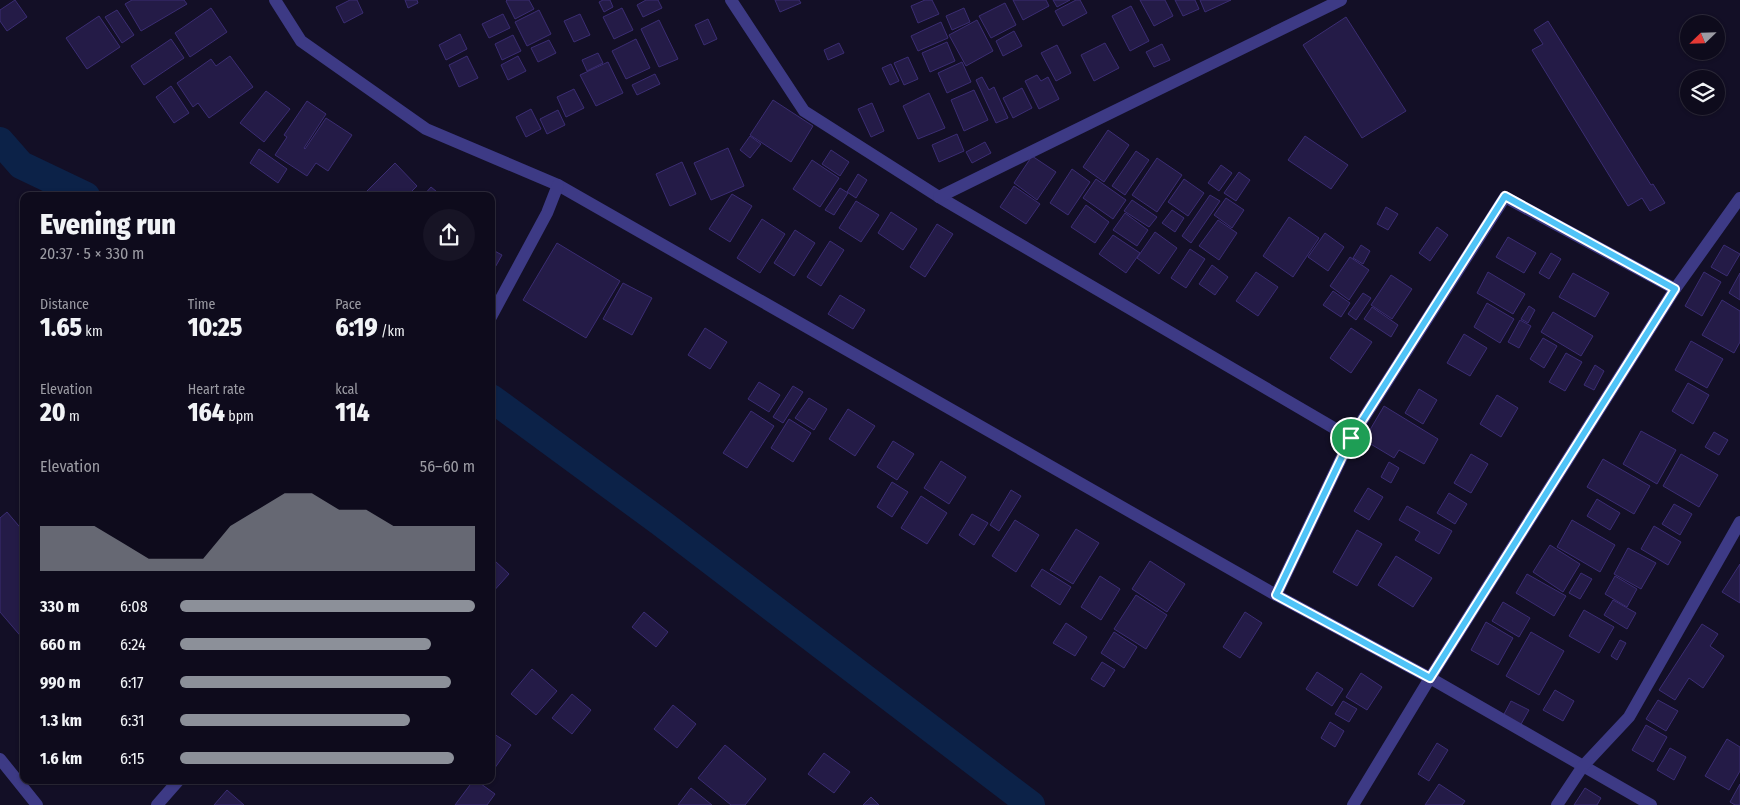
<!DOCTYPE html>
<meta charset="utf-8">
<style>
:root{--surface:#0e0b1c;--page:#171425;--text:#f1f3f6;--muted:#9b9ba3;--line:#2e2b3b;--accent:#8c9099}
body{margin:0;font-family:"Fira Sans Condensed",sans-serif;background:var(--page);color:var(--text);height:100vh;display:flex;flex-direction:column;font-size:19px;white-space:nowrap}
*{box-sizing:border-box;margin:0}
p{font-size:16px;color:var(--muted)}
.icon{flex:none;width:28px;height:28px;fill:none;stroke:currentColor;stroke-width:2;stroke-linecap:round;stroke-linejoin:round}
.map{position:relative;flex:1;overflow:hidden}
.drawer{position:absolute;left:20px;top:192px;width:475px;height:592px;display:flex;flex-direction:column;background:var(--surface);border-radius:10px;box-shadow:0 1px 4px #0004,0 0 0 1px var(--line)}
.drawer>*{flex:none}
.needle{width:32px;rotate:247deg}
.buttons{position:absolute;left:1680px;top:15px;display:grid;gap:10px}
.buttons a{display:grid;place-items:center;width:45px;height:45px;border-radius:50%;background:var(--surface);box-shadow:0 1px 4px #0004,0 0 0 1px var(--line);font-size:25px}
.pin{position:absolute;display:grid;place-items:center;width:42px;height:42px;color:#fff;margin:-21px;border:2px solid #fff;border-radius:50%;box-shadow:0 1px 5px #0007}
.round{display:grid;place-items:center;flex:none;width:52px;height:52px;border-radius:26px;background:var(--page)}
.headline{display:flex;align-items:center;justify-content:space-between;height:85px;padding:0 20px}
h1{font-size:28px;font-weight:800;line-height:38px}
.metrics{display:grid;grid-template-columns:repeat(3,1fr);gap:8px;height:85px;padding:5px 20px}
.metrics div{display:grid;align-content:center}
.metrics b{font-size:25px;font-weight:800}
.metrics small{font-size:14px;font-weight:400}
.metrics p{font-size:14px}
.chart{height:140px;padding:10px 20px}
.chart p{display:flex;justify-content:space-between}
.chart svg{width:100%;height:90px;margin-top:5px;fill:var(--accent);opacity:.7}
ul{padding:0 20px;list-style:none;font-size:16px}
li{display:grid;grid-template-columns:80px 60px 1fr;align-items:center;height:38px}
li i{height:12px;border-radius:6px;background:var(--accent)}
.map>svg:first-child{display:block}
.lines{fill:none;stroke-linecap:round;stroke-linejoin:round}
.canal{stroke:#0c2248;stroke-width:28}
.building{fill:#241b47;stroke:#3b2d73}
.minor{stroke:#3d3a85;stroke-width:12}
.route-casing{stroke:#fff;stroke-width:10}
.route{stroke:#4fc3f7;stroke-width:6}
</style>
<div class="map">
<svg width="1740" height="805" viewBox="0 0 1740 805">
<rect width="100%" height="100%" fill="#130f26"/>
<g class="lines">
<!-- canal -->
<g class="canal">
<polyline points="0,141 21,165 86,196"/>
<polyline points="491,398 660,522 1031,805"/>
</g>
</g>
<!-- building -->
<g class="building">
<polygon points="15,0 27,17 7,31 0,21 0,10"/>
<polygon points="132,0 184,0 187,4 141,31 125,4"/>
<polygon points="350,0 357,0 363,13 344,23 336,7"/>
<polygon points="405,0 417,0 418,3 408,8"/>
<polygon points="507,0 529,0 534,9 515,19 506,1"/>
<polygon points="603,0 610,0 613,7 604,12 599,2"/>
<polygon points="646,0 658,0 662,8 643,17 637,5"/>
<polygon points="775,0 799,0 801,3 780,12"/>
<polygon points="925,0 932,0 939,14 918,23 911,6"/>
<polygon points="1013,0 1046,0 1049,6 1023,20"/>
<polygon points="1053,0 1070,0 1057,7"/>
<polygon points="1076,0 1080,0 1087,13 1063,26 1055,11"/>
<polygon points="1140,0 1165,0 1173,16 1154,26"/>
<polygon points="1175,0 1195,0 1199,9 1183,16"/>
<polygon points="1200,0 1231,0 1205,12"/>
<polygon points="1005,3 1016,25 991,38 979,16"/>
<polygon points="1131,6 1149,41 1130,51 1112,16"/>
<polygon points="211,8 227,32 190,57 175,33"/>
<polygon points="622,8 633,30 614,39 603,17"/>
<polygon points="964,8 970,22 952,30 946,16"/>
<polygon points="117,10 134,35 122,43 105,17"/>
<polygon points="539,10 551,34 527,46 515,22"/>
<polygon points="503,14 510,28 489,38 482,24"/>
<polygon points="580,14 590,35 574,42 564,21"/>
<polygon points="99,16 120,47 87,69 66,38"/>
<polygon points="1346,17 1406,111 1362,138 1303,45"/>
<polygon points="708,19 717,39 704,45 695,25"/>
<polygon points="659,20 678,59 659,67 641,29"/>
<polygon points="977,20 993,51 966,66 949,35"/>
<polygon points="1548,21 1651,185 1653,184 1665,203 1650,211 1642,198 1628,206 1532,50 1543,44 1534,30"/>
<polygon points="941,22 948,38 918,51 911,36"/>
<polygon points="1014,31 1022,46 1003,56 996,41"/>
<polygon points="460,34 467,49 446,60 439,45"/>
<polygon points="513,35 521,51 502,60 495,44"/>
<polygon points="171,39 184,58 144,85 131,66"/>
<polygon points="636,39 650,68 626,79 612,51"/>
<polygon points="549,40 556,53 538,62 531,48"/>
<polygon points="947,42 955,61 930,72 922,53"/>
<polygon points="839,43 844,53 828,60 824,50"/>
<polygon points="1105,43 1119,68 1094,81 1081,55"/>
<polygon points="1162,44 1170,60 1154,67 1146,52"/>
<polygon points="1057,45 1071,73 1056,81 1041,53"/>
<polygon points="598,53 603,63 587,71 582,60"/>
<polygon points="230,56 253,87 209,118 198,103 193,107 177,83 211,59 216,66"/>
<polygon points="467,56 478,78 459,87 449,65"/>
<polygon points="518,56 526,71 508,80 501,65"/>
<polygon points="908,57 918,79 904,85 894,63"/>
<polygon points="608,62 623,93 596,106 580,75"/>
<polygon points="962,62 971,82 947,93 938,73"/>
<polygon points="891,64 899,81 890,85 882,68"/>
<polygon points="655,74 660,84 637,95 632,85"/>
<polygon points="1037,75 1041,81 1048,77 1059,99 1039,109 1025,81"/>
<polygon points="982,77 989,90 994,87 1008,118 996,123 976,80"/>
<polygon points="171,86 189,113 174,123 156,97"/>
<polygon points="1022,88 1032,108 1013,118 1003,98"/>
<polygon points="574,89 584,108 566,117 557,97"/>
<polygon points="974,90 988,120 964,131 951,100"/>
<polygon points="266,91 290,109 264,142 240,123"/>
<polygon points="929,93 945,128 918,139 903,106"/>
<polygon points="773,100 813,126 791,162 750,135"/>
<polygon points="307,101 326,114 304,148 305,149 326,118 352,135 328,171 316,163 307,176 275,155 287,137 284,135"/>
<polygon points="872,103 884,131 871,137 858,109"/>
<polygon points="531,109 541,129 526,137 516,117"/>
<polygon points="558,110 565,125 547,134 540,119"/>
<polygon points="1108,130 1129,145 1104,182 1083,167"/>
<polygon points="957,134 964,151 939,162 932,145"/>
<polygon points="750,136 761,144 750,158 740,150"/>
<polygon points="1305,136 1348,165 1331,189 1288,160"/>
<polygon points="985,142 991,153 972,163 966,152"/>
<polygon points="728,148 744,186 711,200 694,163"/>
<polygon points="259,149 287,169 278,183 250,163"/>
<polygon points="831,150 849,162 840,176 822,164"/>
<polygon points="1136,151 1149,160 1125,195 1112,186"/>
<polygon points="1032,156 1056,172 1037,200 1014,183"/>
<polygon points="1157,158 1182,175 1157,212 1132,195"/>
<polygon points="812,160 839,178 820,207 793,189"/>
<polygon points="682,162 696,194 670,206 656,174"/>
<polygon points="395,163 417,186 407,196 362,196"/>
<polygon points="1221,165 1232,173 1219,191 1208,183"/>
<polygon points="1072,169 1090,182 1068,215 1050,203"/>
<polygon points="1239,172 1250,180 1236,201 1224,193"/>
<polygon points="858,174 867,180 856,198 847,192"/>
<polygon points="1096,179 1126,200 1113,219 1083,198"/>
<polygon points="1184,179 1204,193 1188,216 1168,202"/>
<polygon points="1014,186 1040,204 1026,224 1000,207"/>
<polygon points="431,187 442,196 423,196"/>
<polygon points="840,188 848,193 834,215 825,210"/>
<polygon points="732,194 752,206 730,242 709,229"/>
<polygon points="1210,195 1220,201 1191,243 1182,236"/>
<polygon points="1226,198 1244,210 1232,228 1214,215"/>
<polygon points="1132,200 1157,217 1149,227 1124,211"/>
<polygon points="856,201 879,215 861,242 839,228"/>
<polygon points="1086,205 1109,222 1095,243 1071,227"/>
<polygon points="1386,207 1398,214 1388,230 1377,224"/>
<polygon points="1172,210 1184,218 1175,232 1162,223"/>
<polygon points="891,212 917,229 903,250 878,233"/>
<polygon points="1125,213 1148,230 1137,246 1113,230"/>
<polygon points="1289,217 1319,238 1293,277 1263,256"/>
<polygon points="762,219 785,234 760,273 737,258"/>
<polygon points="1218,220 1237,233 1219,260 1199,246"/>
<polygon points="937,224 953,234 925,277 910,267"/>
<polygon points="1437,227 1448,235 1430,261 1419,253"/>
<polygon points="795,230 815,243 794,276 774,263"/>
<polygon points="1155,232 1177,248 1159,274 1137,258"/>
<polygon points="1325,233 1344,247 1328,271 1308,257"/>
<polygon points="1113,235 1140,253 1126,273 1099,254"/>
<polygon points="1508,237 1536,253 1524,273 1496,257"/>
<polygon points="830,241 844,250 821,286 807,277"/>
<polygon points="557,243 620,281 586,338 523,300"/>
<polygon points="1361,245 1370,251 1363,264 1353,258"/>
<polygon points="1724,245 1740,254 1727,276 1711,267"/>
<polygon points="491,249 502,255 493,271 491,270"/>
<polygon points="1190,249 1205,259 1186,288 1171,278"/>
<polygon points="1551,253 1561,259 1549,279 1539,273"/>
<polygon points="1350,257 1369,270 1349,300 1330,286"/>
<polygon points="1212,265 1228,277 1215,295 1199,284"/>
<polygon points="1256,272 1278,287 1258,316 1236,301"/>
<polygon points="1488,272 1525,294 1513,314 1477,293"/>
<polygon points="1704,272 1721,282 1702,316 1685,306"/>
<polygon points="1573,273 1609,293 1595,317 1559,297"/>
<polygon points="1740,273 1740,300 1729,293"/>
<polygon points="1391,275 1412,289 1392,319 1371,305"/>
<polygon points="623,283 652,298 632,335 603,319"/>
<polygon points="1333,291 1350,303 1341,317 1323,305"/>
<polygon points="1363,293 1371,298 1356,320 1348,314"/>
<polygon points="840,295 865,310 853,329 828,314"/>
<polygon points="1722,300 1740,311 1740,342 1734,353 1702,335"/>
<polygon points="1487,303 1514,319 1500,343 1474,327"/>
<polygon points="1529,306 1535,310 1528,323 1521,319"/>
<polygon points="1372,307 1398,325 1391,337 1364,319"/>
<polygon points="1553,312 1593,336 1581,356 1541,332"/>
<polygon points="1520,320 1531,326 1519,348 1508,342"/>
<polygon points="705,328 727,342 710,369 688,355"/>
<polygon points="1351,328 1372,342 1351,373 1330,358"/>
<polygon points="1464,334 1487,348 1470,376 1447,363"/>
<polygon points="1543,338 1557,346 1544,368 1530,359"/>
<polygon points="1691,341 1723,359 1707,388 1675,370"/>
<polygon points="1566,353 1582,362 1565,391 1549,382"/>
<polygon points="1595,365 1604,371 1594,390 1584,385"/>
<polygon points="759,382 780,395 769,412 748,399"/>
<polygon points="1688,383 1709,395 1693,424 1672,411"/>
<polygon points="793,386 803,392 783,423 773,417"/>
<polygon points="1419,389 1437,400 1423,424 1405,413"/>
<polygon points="1497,395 1518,408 1501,437 1480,424"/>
<polygon points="809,398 827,409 814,430 795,418"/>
<polygon points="1384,406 1438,439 1424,464 1399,450 1394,458 1364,440"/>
<polygon points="848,409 875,426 855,456 829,439"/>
<polygon points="751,411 774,426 747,468 723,453"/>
<polygon points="789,419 811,433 793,462 771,448"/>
<polygon points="1641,431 1676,450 1657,484 1623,464"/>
<polygon points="1714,432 1728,440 1719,455 1705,447"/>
<polygon points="893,441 914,454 897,480 877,467"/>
<polygon points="1471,454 1488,464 1471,493 1454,483"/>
<polygon points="1681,454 1718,475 1699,507 1663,486"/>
<polygon points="1603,459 1650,486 1634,514 1587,487"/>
<polygon points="941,461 966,477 949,504 924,488"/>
<polygon points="1389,462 1399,468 1391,483 1381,477"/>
<polygon points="892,482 908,492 892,517 877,507"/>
<polygon points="1368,488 1383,497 1369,520 1354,511"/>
<polygon points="1011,490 1021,496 999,531 990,525"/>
<polygon points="1449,493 1467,504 1455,524 1437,513"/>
<polygon points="921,496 947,513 927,544 901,528"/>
<polygon points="1597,499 1620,513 1610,530 1587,516"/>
<polygon points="1674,504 1692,514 1680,535 1662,524"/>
<polygon points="1407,506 1452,531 1439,554 1415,540 1420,532 1399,520"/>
<polygon points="7,512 24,532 24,640 0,612 0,518"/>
<polygon points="972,514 988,523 974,545 959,535"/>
<polygon points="1015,520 1039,535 1016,572 992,556"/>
<polygon points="1572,520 1615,545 1600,572 1557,547"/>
<polygon points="1654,526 1681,542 1668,565 1641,549"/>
<polygon points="1076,529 1099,543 1073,584 1050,570"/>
<polygon points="1357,530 1382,544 1357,586 1333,572"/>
<polygon points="1550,545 1580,564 1563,592 1533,572"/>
<polygon points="1628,548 1656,563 1641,589 1614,574"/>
<polygon points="1396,556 1432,578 1413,607 1378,585"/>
<polygon points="495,561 509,574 491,594 491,566"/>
<polygon points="1150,561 1185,584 1167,612 1132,589"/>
<polygon points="1740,564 1740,603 1722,592"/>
<polygon points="1042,569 1071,587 1060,605 1031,586"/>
<polygon points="1581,573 1592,579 1580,599 1569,593"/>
<polygon points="1527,574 1566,596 1554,616 1516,593"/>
<polygon points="1100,576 1120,589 1101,620 1081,607"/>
<polygon points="1615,576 1637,589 1627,607 1605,594"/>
<polygon points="1136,595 1167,615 1146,649 1114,629"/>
<polygon points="1613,600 1636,613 1627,629 1604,615"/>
<polygon points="1503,602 1530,618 1519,637 1492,621"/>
<polygon points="1584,610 1614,627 1599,653 1569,636"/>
<polygon points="644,612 668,632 656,647 632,627"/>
<polygon points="1245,612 1262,623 1240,658 1223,647"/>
<polygon points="1486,622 1513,638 1498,665 1471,650"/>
<polygon points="1066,623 1087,637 1075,656 1053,643"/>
<polygon points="1702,624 1718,634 1710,646 1724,656 1703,688 1689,678 1675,700 1659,690"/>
<polygon points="1114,632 1137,647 1124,668 1101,653"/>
<polygon points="1531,632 1564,651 1539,695 1506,676"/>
<polygon points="1620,640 1626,643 1617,660 1611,656"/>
<polygon points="1102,662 1115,670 1104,687 1091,679"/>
<polygon points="532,669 557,691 536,715 511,694"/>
<polygon points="1317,672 1343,689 1332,706 1306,689"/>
<polygon points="1361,673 1382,687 1367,710 1346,697"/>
<polygon points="1555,690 1574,701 1563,721 1543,710"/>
<polygon points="572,694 591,710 572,734 552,718"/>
<polygon points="1658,700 1678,711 1666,731 1646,719"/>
<polygon points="1343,701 1357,709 1349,722 1335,714"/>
<polygon points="1511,701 1529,710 1520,726 1503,716"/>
<polygon points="673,705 696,724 677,748 654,729"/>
<polygon points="1330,722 1344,731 1335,747 1321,738"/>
<polygon points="1646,725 1667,737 1653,762 1632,750"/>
<polygon points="491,732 511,745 492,772 491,772"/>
<polygon points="1727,739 1740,747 1740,771 1729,790 1705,776"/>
<polygon points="1437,743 1448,750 1429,781 1418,774"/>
<polygon points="725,745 766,779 745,805 731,805 698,778"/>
<polygon points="1670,748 1686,757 1674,780 1657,770"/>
<polygon points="824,753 850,772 834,793 808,774"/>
<polygon points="473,781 477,781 495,794 487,805 455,805"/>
<polygon points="1439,784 1465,801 1462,805 1425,805"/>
<polygon points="1740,784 1740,805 1735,805 1730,802"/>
<polygon points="691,788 712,805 678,805"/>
<polygon points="1585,788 1601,798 1597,805 1574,805"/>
<polygon points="227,790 244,805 214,805"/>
<polygon points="871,797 879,805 863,805"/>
</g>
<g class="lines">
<!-- minor -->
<g class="minor">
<polyline points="275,0 301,41 426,129 558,185 1276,595 1430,678 1651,805"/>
<polyline points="731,0 804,111 939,197 1351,438"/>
<polyline points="939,197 1341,0"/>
<polyline points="491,317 547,213 558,185"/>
<polyline points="1276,595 1351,438 1505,197 1675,289"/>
<polyline points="0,759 37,805"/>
<polyline points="157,805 178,781"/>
<polyline points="1353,805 1430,678 1675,289 1740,198"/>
<polyline points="1557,805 1583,766 1629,717 1740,522"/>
</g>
</g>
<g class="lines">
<defs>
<polygon id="route" points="1505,196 1675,289 1430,678 1276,595 1351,438"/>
</defs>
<!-- route casing -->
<use href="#route" class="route-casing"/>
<!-- route -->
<use href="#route" class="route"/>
</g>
</svg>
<div class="buttons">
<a><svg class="needle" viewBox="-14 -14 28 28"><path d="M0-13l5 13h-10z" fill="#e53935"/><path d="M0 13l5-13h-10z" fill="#9b9ba3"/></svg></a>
<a><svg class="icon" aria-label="layers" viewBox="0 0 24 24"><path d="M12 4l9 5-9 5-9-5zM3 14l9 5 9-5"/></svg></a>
</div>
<div class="pin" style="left:1351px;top:438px;background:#1e9e55"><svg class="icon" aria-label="arrive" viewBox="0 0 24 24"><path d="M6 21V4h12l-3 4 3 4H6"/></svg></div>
<section class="drawer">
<div class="headline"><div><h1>Evening run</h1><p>20:37 · 5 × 330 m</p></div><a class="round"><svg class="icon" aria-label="share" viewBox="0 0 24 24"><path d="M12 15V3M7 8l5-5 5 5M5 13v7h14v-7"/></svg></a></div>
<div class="metrics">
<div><p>Distance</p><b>1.65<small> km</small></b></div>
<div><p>Time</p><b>10:25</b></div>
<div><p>Pace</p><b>6:19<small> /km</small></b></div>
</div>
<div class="metrics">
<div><p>Elevation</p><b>20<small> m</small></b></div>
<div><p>Heart rate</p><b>164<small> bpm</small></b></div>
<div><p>kcal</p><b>114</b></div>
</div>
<div class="chart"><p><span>Elevation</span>56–60 m</p>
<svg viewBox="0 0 160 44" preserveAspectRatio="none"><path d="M0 44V22L10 22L20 22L30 30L40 38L50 38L60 38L70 22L80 14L90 6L100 6L110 14L120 14L130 22L140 22L150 22L160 22V44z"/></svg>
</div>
<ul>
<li><b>330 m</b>6:08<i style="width:100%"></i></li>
<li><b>660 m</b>6:24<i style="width:85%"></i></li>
<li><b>990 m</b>6:17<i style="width:92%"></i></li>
<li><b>1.3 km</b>6:31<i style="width:78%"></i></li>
<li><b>1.6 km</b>6:15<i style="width:93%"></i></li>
</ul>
</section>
</div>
